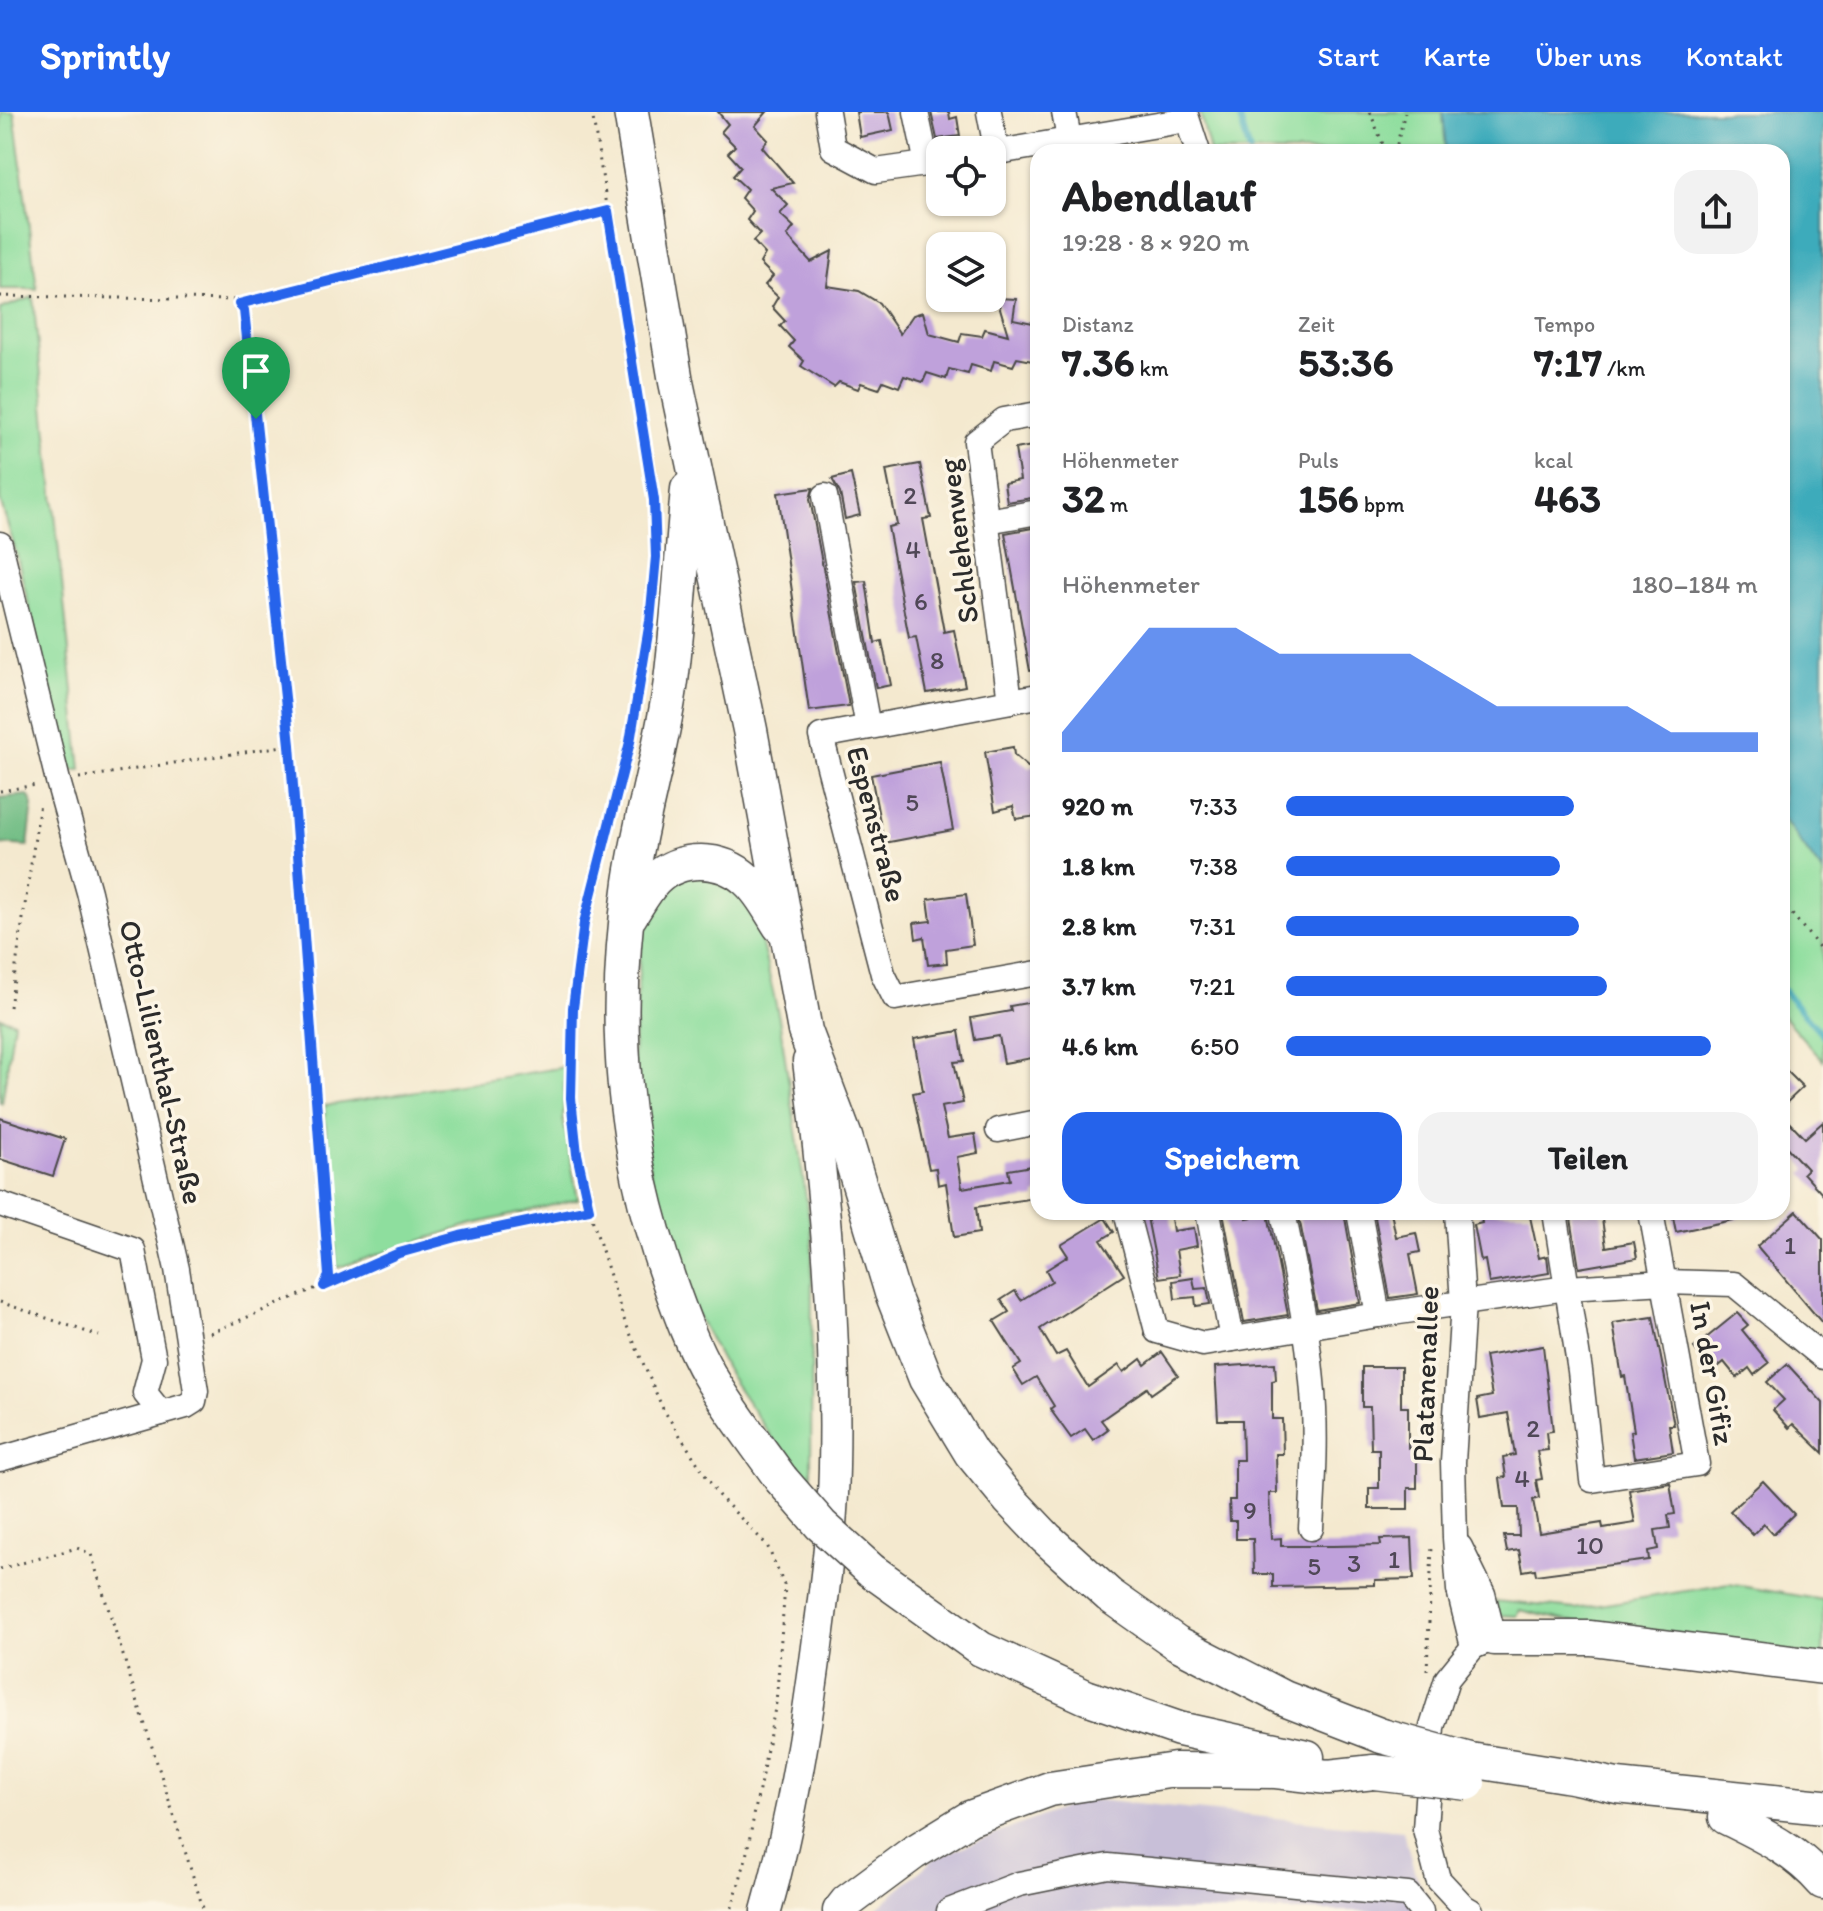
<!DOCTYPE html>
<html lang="de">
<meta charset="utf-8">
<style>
:root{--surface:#fff;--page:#f2f2f2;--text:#202124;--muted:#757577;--accent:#2563eb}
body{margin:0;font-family:Itim,sans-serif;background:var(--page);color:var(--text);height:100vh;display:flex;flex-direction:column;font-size:30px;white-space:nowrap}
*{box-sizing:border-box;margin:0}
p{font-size:26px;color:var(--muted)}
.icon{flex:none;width:44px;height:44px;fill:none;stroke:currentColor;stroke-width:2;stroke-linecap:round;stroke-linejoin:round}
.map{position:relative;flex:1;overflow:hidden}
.sheet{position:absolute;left:1030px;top:32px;width:760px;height:1076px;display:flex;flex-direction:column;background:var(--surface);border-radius:24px;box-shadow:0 2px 6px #0004}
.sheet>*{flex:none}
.controls{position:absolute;left:926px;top:24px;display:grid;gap:16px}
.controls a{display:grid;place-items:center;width:80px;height:80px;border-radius:16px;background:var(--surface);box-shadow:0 2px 6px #0004;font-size:40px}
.pin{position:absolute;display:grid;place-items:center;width:68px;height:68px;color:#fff;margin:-82px -34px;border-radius:50% 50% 50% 0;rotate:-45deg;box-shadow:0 0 8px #0007}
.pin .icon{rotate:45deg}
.round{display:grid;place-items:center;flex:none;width:84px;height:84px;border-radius:24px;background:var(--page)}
.overview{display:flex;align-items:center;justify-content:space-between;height:136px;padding:0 32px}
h1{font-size:44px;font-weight:700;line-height:60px}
.figures{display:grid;grid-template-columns:repeat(3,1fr);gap:12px;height:136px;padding:8px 32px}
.figures div{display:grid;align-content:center}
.figures b{font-size:40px;font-weight:700}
.figures small{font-size:22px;font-weight:400}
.figures p{font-size:22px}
.chart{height:224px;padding:16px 32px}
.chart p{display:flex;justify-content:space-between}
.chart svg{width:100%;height:144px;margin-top:8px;fill:var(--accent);opacity:.7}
.primary-button{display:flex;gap:16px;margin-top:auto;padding:16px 32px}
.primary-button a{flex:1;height:92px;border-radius:24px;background:var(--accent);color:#fff;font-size:32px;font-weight:700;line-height:92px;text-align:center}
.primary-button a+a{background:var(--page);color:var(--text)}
ul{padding:0 32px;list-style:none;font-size:26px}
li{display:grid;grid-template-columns:128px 96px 1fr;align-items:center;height:60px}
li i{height:20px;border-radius:10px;background:var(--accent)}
header{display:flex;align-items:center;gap:48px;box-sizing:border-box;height:112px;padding:0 40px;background:var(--accent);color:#fff}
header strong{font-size:38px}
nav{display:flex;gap:44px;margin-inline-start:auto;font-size:28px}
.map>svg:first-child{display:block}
.industrial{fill:#c8bfd8}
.green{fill:#8ede9e;stroke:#5c8464;stroke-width:2}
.forest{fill:#72bd85;stroke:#4e7458;stroke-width:2}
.water{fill:#3dabbb;stroke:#346b73;stroke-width:2}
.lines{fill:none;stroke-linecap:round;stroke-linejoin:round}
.stream{stroke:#3dabbb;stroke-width:6}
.building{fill:#bfa1db}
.minor-casing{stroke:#494844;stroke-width:27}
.major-casing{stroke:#494844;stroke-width:33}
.highway-casing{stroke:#494844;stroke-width:37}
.path{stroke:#494844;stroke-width:3;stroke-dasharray:2 6;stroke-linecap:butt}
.minor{stroke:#fff;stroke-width:24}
.major{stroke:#fff;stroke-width:30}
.highway{stroke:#fff;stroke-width:34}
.highway-bridge-casing{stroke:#494844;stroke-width:37;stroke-linecap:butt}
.highway-bridge{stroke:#fff;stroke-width:34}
.route-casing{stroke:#fff;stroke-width:16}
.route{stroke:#2563eb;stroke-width:10}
.labels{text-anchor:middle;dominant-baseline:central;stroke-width:7;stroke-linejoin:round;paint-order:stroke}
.number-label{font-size:26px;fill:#504857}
.street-label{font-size:30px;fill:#2b2b2b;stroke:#fcf5e5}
</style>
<header>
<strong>Sprintly</strong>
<nav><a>Start</a><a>Karte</a><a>Über uns</a><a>Kontakt</a></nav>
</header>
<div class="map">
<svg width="1823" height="1799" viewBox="0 0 1823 1799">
<rect width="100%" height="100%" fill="#fcf5e5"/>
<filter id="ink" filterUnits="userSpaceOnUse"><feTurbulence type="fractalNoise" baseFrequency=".0125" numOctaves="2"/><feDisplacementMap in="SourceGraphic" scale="16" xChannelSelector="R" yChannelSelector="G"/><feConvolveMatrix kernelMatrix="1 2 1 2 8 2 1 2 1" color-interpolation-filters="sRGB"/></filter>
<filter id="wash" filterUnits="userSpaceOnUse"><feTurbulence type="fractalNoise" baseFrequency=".006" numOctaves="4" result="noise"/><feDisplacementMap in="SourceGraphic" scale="32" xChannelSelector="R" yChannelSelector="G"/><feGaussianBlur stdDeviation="1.8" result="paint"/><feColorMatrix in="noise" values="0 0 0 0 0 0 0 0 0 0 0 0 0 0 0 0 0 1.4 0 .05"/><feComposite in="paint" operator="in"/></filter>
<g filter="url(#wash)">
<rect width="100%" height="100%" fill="#f4e9cf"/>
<!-- industrial -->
<polygon class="industrial" points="1086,1687 1403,1719 1414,1758 1433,1799 874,1799 935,1746"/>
<!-- green -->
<g class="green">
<polygon points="1,0 14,0 37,177 0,177"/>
<polygon points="1200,0 1443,0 1446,40 1210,40"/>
<polygon points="33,185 81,658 72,658 63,636 16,440 0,388 0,197"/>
<polygon points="1782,705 1823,761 1823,949 1782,903"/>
<polygon points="705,756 752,789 779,906 812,1125 811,1372 774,1329 730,1264 682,1175 653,1075 632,956 643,804 656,775"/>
<polygon points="0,905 14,910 2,991 0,990"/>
<polygon points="565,955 563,1007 578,1087 466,1114 337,1156 324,994"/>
<polygon points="1729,1472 1823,1488 1823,1546 1667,1520 1563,1508 1520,1498 1517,1504 1498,1503 1496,1489 1575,1497"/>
</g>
<!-- forest -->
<polygon class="forest" points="28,683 33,692 28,734 0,732 0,686"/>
<!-- water -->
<polygon class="water" points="1443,0 1823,0 1823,761 1782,705 1782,40 1446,40"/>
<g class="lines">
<!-- stream -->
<g class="stream">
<polyline points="1238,0 1250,40"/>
<polyline points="1782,877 1823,923"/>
</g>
</g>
<g id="blocks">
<!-- building -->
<g class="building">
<polygon points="718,0 767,0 755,14 768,28 762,35 793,71 771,76 788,93 780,102 794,115 787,124 811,150 832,139 827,174 859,179 879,191 900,222 913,203 923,200 929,222 959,230 962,221 982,224 985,217 1008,223 997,186 1016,187 1013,207 1038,212 1038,250 1017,246 1013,254 994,249 991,259 971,253 968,262 949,257 946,267 927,261 923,270 904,264 899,275 883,269 879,277 861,271 858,277 839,270 834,275 801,254 804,249 789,235 794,229 780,214 785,209 772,195 778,185 765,173 773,164 760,151 765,142 753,129 760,122 747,108 753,99 741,86 747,77 733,64 741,55 728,41 735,34 721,20 728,12"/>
<polygon points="856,0 889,0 893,18 860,25"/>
<polygon points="931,0 949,0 950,7 957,5 960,24 937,27"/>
<polygon points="1038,333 1038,385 1007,390 1004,371 1020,368 1015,337"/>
<polygon points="920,352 931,406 923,407 944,520 954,518 965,574 927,581 916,525 909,526 888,415 897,413 886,358"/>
<polygon points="851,362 860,403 845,407 840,381 832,367"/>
<polygon points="813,376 810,387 849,594 809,599 778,381"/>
<polygon points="1038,415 1038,558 1030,559 1005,421"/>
<polygon points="866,469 875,531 882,529 891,573 876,576 856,470"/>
<polygon points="1013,635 1014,643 1029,656 1038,653 1038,704 1016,707 1013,694 995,699 985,640"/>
<polygon points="940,650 953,718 884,731 871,663"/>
<polygon points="966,782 973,833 946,837 947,851 928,853 924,825 916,827 914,811 931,809 928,787"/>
<polygon points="1038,889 1038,945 1004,951 999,924 975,928 971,906 1011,899 1010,894"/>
<polygon points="959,919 964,949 954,950 963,991 941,995 948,1026 975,1022 978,1041 957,1045 962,1076 1010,1068 1008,1058 1038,1053 1038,1082 1035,1083 1035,1086 976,1095 979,1121 954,1125 946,1071 938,1073 936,1056 929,1057 913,981 923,979 914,927"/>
<polygon points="1782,954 1803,975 1782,995"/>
<polygon points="1782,1002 1805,1026 1823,1010 1823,1083 1803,1061 1807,1057 1782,1030"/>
<polygon points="0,1006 65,1027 53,1064 0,1047"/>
<polygon points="1797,1099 1823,1128 1823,1212 1757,1134"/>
<polygon points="1146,1100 1170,1100 1173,1119 1194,1116 1197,1134 1176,1138 1180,1163 1159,1166"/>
<polygon points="1223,1100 1246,1100 1247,1106 1268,1102 1288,1203 1244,1210"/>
<polygon points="1298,1100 1344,1100 1360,1191 1317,1198"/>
<polygon points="1374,1100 1391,1100 1396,1125 1416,1121 1420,1140 1410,1142 1418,1182 1390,1186"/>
<polygon points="1480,1100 1529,1100 1539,1146 1547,1144 1549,1161 1489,1171 1485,1148 1481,1149 1474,1113 1482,1111"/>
<polygon points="1570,1100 1601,1100 1606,1135 1634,1130 1637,1146 1579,1156"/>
<polygon points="1672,1100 1737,1100 1738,1107 1676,1120"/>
<polygon points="1105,1106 1114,1120 1101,1128 1124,1163 1040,1217 1056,1244 1066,1239 1088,1275 1119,1253 1124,1260 1141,1247 1145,1253 1162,1240 1178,1263 1151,1282 1147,1276 1101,1308 1108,1317 1093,1328 1085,1317 1071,1326 1050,1297 1054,1294 1036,1265 1023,1273 1013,1257 1021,1252 994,1209 1009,1200 1001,1188 1015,1179 1021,1188 1052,1169 1046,1158 1068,1144 1061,1133"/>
<polygon points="1193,1166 1195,1177 1207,1176 1210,1192 1196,1194 1195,1185 1175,1187 1173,1169"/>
<polygon points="1737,1201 1748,1213 1742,1218 1769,1251 1754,1263 1749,1256 1737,1266 1724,1250 1713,1259 1694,1236"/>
<polygon points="1653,1205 1674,1313 1669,1313 1673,1340 1634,1346 1630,1320 1634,1319 1628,1282 1625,1264 1622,1265 1613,1211"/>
<polygon points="1543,1234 1553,1319 1546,1320 1548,1338 1537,1339 1542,1367 1536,1368 1539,1386 1533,1388 1539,1421 1602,1411 1603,1416 1635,1411 1629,1378 1670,1371 1675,1402 1668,1403 1670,1416 1655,1418 1658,1437 1648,1439 1649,1448 1536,1463 1535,1457 1523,1459 1519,1438 1507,1440 1504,1424 1519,1424 1518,1396 1504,1396 1500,1366 1506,1365 1503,1345 1515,1343 1508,1301 1480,1306 1477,1287 1492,1284 1485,1244"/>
<polygon points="1275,1251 1276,1268 1272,1269 1272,1307 1282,1307 1283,1342 1276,1342 1277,1381 1269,1381 1271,1427 1281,1426 1281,1434 1333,1434 1381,1433 1380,1427 1412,1426 1414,1467 1375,1468 1375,1473 1273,1475 1273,1462 1254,1462 1253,1427 1236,1427 1236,1409 1230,1409 1229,1388 1235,1388 1235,1348 1243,1348 1242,1308 1218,1308 1215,1255"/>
<polygon points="1787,1252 1823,1291 1823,1341 1793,1312 1789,1316 1773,1298 1784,1288 1767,1270"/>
<polygon points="1362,1255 1401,1255 1401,1295 1408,1295 1408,1336 1417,1336 1417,1376 1408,1376 1408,1397 1369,1397 1369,1376 1379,1376 1379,1337 1371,1337 1370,1295 1362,1295"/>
<polygon points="1763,1369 1794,1402 1773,1422 1764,1412 1753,1423 1730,1399"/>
</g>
</g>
</g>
<g filter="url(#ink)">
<use href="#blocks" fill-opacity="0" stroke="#494844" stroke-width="2"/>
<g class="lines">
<defs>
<g id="minor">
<polyline points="827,0 833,36 876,59 940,50"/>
<polyline points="916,0 927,52"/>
<polyline points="989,0 997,41"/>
<polyline points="1064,0 1069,27"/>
<polyline points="1185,0 1198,40"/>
<polyline points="992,41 1187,8"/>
<polyline points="825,384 868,615"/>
<polyline points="987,409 1038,400"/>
<polyline points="0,432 58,669 89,780 177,1157 196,1279 194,1289 186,1294 0,1347"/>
<polyline points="1038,584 821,624 883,862 895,886 1038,861"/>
<polyline points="1010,589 976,330 1004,308 1038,302"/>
<polyline points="998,1018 1038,1010"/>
<polyline points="0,1092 133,1138 154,1247 145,1281 161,1301"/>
<polyline points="1126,1100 1157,1219 1203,1232 1378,1203 1567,1176 1665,1170 1734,1172 1823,1245"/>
<polyline points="1208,1100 1232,1227"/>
<path d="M1283,1100C1294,1156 1307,1212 1312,1269C1317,1318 1314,1367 1311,1416"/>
<polyline points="1359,1100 1378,1203"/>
<polyline points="1457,1100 1463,1191 1453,1350 1455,1426 1459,1478 1473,1535"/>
<polyline points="1555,1100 1580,1259 1592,1368 1697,1352 1651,1100"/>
<polyline points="1460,1435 1483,1482 1494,1526 1473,1535 1447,1567 1432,1615 1425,1717 1438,1767 1464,1795 1471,1799"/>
<polyline points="949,1799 1019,1772 1108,1754 1408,1783 1421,1799"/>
</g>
<path id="major" d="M766,1799C792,1707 807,1613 819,1519C826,1465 833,1410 834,1355C837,1219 825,1084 808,949"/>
<g id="highway">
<polyline points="631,0 676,270 750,618 805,919 845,1025 892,1181 926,1267 971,1341 1009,1387 1046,1426 1109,1483 1177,1531 1284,1586 1382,1624"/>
<path d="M688,377C682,441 679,505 671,569C662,637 641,703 631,770C611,909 622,1037 669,1169C680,1200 692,1234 709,1263C730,1299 757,1333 781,1367"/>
<path d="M630,804C638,792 645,778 655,768C680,743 722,745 747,768C761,780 770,799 780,814"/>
<polyline points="872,1459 981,1537 1086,1585 1179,1617 1307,1645"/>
<polyline points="1494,1526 1591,1526 1823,1555"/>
<polyline points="1470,1648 1571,1664 1617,1674 1823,1695"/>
<path d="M1726,1705C1764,1724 1795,1738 1823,1770"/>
<polyline points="840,1799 847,1790 913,1741 970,1706 1050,1677 1175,1658 1276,1659 1328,1665 1374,1660"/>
</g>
</defs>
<!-- minor casing -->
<use href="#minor" class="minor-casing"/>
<!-- major casing -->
<use href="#major" class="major-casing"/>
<!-- highway casing -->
<use href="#highway" class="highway-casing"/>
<!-- path -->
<g class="path">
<polyline points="592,0 654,388 655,427"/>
<polyline points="1370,0 1386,40"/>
<polyline points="1395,40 1405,0"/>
<polyline points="0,184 236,188 244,198 290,633 329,1164 324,1174"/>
<polyline points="239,192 608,99"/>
<polyline points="646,534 630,630 584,811 573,896 571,986 577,1042 589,1097 623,1205 663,1297 718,1383 767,1433 785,1475 776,1591 745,1750 731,1799"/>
<polyline points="79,666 289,633"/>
<polyline points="0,679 36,673"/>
<polyline points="1782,790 1823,840"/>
<polyline points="10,895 40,691"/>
<polyline points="0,1190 99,1224"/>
<polyline points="210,1221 399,1141 460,1124 589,1097"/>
<polyline points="0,1457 77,1436 91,1442 204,1799"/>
<polyline points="1427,1559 1432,1434"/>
</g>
<!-- minor -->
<use href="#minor" class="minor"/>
<!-- major -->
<use href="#major" class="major"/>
<!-- highway -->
<use href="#highway" class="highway"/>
<defs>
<g id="highway-bridge">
<polyline points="781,1367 821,1413 872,1459"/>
<polyline points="1382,1624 1470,1648"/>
<polyline points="1374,1660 1468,1671"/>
</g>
</defs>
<!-- highway-bridge casing -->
<use href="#highway-bridge" class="highway-bridge-casing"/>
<!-- highway-bridge -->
<use href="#highway-bridge" class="highway-bridge"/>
</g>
</g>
<g class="lines" filter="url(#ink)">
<defs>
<polygon id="route" points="608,99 654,388 656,445 650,509 630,630 584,811 573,896 571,986 577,1042 589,1097 460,1124 399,1141 324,1174 329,1164 290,633 244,198 239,192"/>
</defs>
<!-- route casing -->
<use href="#route" class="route-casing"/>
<!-- route -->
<use href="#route" class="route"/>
</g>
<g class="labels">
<!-- number labels -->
<g class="number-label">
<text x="910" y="383">2</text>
<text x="913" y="437">4</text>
<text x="921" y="489">6</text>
<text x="937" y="548">8</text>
<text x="912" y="690">5</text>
<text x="1790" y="1133">1</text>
<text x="1533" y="1316">2</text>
<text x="1522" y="1366">4</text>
<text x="1250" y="1398">9</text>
<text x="1590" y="1433">10</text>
<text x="1394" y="1447">1</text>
<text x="1354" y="1451">3</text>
<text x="1314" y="1454">5</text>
</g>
<!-- street labels -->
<g class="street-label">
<text transform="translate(958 429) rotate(-97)">Schlehenweg</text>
<text transform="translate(877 712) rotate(75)">Espenstraße</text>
<text transform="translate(162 950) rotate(77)">Otto-Lilienthal-Straße</text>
<text transform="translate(1713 1261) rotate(80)">In der Gifiz</text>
<text transform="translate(1425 1262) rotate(-88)">Platanenallee</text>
</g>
</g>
</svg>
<div class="controls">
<a><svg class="icon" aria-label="locate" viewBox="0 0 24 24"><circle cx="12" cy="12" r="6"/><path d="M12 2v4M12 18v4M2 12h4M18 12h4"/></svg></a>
<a><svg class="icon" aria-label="layers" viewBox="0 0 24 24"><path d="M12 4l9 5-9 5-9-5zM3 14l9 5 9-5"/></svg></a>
</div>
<div class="pin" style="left:256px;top:307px;background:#1e9e55"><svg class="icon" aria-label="arrive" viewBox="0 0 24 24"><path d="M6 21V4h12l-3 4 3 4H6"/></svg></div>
<section class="sheet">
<div class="overview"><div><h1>Abendlauf</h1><p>19:28 · 8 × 920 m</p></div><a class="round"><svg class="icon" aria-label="share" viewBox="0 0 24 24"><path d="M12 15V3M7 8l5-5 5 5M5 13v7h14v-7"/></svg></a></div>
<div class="figures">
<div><p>Distanz</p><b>7.36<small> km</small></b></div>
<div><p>Zeit</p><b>53:36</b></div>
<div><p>Tempo</p><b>7:17<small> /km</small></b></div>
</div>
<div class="figures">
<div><p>Höhenmeter</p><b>32<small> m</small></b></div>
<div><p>Puls</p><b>156<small> bpm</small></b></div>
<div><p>kcal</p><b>463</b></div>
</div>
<div class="chart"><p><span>Höhenmeter</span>180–184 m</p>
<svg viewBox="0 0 160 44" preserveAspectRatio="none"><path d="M0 44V38L10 22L20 6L30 6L40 6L50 14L60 14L70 14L80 14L90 22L100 30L110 30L120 30L130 30L140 38L150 38L160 38V44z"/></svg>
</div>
<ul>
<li><b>920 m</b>7:33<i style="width:61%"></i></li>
<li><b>1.8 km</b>7:38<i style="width:58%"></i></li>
<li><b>2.8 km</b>7:31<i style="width:62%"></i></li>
<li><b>3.7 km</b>7:21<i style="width:68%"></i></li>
<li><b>4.6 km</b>6:50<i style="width:90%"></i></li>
</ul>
<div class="primary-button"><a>Speichern</a><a>Teilen</a></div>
</section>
</div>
